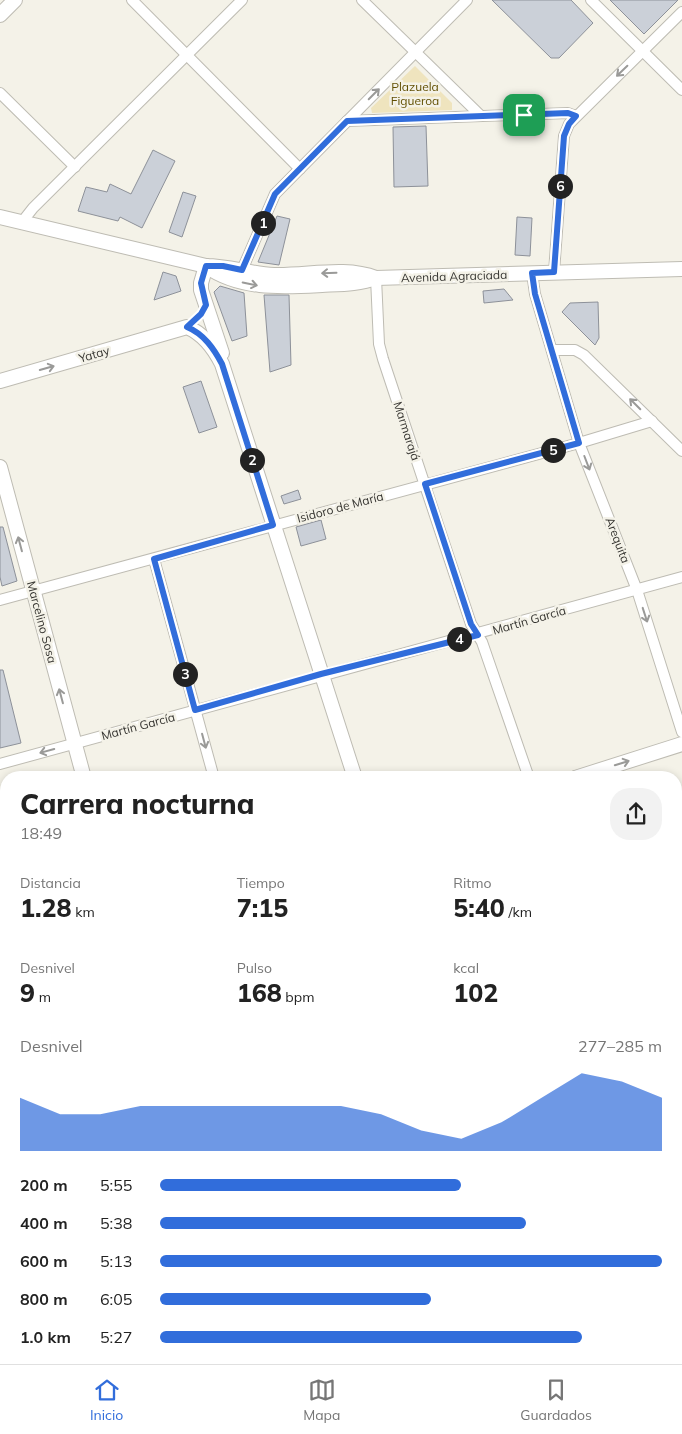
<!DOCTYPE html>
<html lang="es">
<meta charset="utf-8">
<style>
:root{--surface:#fff;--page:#f2f2f2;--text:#222;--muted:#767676;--line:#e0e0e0;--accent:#316ddb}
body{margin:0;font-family:Mulish,sans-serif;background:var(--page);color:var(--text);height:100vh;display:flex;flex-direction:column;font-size:19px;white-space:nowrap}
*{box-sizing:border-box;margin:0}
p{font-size:16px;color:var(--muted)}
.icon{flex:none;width:28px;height:28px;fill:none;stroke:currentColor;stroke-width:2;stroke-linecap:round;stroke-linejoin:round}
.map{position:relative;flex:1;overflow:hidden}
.drawer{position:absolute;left:0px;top:771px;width:682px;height:594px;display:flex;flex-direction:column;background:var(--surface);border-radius:20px 20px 0 0;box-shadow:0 2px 8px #0003}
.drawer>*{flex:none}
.pin{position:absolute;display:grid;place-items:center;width:42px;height:42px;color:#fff;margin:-21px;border-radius:10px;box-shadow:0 2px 8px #0006}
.km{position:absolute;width:25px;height:25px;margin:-12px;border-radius:50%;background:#222;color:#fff;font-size:14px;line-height:25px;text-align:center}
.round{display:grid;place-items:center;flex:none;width:52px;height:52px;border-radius:20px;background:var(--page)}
.overview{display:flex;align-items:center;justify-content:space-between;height:85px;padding:0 20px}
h1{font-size:28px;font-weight:800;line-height:38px}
.figures{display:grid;grid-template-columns:repeat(3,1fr);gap:8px;height:85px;padding:5px 20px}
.figures div{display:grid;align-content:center}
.figures b{font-size:25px;font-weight:800}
.figures small{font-size:14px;font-weight:400}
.figures p{font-size:14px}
.chart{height:140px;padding:10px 20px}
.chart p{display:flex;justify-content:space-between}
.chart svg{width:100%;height:90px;margin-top:5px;fill:var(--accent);opacity:.7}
ul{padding:0 20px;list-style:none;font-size:16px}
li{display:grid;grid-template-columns:80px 60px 1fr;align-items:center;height:38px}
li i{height:12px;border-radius:6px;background:var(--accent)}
.tab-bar{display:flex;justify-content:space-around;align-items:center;height:70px;border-top:1px solid var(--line);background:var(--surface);font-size:14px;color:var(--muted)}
.tab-bar a{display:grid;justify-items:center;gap:2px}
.tab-bar .active{color:var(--accent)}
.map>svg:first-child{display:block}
.green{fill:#efe4be}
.building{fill:#cbd0d8;stroke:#8d9199}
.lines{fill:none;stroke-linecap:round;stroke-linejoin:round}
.street-casing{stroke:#bebcb3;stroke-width:12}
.secondary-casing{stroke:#bebcb3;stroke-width:16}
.street{stroke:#fff;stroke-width:10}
.secondary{stroke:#fff;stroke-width:14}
.oneway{stroke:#9a9a98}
.route-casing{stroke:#fff;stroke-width:10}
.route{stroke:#316ddb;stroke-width:6}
.labels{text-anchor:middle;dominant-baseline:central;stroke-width:5;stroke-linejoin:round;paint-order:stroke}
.park-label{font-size:12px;fill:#625003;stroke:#f4f2e8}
.street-label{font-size:12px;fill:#363531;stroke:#f4f2e8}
</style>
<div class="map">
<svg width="682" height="1364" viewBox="0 0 682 1364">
<rect width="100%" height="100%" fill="#f4f2e8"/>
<!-- green -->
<polygon class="green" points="415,66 452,103 452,110 372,113 371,108"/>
<!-- building -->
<g class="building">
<polygon points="492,0 571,0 593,23 559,58 551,58"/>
<polygon points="610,0 678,0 644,34"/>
<polygon points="426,126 428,186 394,187 393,127"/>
<polygon points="153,150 175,161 142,228 120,217 118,221 78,211 86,187 107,192 110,184 131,194"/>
<polygon points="183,192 196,196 182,237 169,232"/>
<polygon points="277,216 290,219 279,265 258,262"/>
<polygon points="517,217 532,218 530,256 515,255"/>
<polygon points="163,272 176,276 181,291 154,300"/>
<polygon points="220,286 244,293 247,336 232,341 214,292"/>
<polygon points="504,289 513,300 484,303 483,291"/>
<polygon points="264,295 289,295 291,365 270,372"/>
<polygon points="598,302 599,338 595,345 562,312 570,303"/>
<polygon points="201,381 217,427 199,433 183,387"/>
<polygon points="298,490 301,499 284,504 281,496"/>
<polygon points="321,520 326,539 301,546 296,527"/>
<polygon points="0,527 3,527 17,581 2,586 0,577"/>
<polygon points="0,670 3,670 21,743 0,748"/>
</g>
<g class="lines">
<defs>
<g id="street">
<polyline points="132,0 300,169"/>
<polyline points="362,0 481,116"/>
<polyline points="591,0 682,90"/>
<polyline points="0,93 75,167"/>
<polyline points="347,121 568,113 576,116"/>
<polyline points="22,222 33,208 242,0"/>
<polyline points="242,270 275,194 467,0"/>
<polyline points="554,272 564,136 569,124 682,12"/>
<polyline points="532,273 535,294 579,443 637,590 682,732"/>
<polyline points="376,278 379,344 383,359 471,624 482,642 529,778"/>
<polyline points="552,350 575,350 584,355 682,451"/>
<polyline points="154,559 214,778"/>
<polyline points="0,600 579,443 652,421"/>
<polyline points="0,764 682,577"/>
<polyline points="676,942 682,940"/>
<polyline points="676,1034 682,1036"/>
<polyline points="0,1133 6,1131"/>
<polyline points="676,1288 682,1286"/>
<polyline points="0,1305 6,1303"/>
<polyline points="382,1359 383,1364"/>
<polyline points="516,1359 517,1364"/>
<polyline points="402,1364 421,1359"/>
</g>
<g id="secondary">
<polyline points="0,15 15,0"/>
<path d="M0,217L206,266C229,266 250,274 274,275C308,276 344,266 376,278"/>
<path d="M206,266C240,290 282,287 322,285C341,284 359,284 376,278L682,269"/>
<polyline points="206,266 201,283 201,290 222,353"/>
<path d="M0,381L187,327C204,334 214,348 222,364L355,778"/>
<polyline points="0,467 84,778"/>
<polyline points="575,778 682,744"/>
<polyline points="0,976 6,998"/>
<polyline points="676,1206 682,1209"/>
<polyline points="104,1359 106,1364"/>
<polyline points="245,1359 246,1364"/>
<polyline points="647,1359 650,1364"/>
</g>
</defs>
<!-- street casing -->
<use href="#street" class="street-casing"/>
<!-- secondary casing -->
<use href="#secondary" class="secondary-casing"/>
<!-- street -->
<use href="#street" class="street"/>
<!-- secondary -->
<use href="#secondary" class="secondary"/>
</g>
<!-- one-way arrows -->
<defs><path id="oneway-shaft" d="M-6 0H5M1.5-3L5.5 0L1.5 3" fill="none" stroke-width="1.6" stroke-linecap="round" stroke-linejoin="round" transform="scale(1.25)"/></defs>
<g class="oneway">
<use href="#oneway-shaft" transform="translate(622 71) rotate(136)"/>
<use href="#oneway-shaft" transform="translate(374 94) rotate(-45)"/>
<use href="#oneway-shaft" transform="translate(329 273) rotate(178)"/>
<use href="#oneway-shaft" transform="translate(250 284) rotate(12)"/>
<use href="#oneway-shaft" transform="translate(47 368) rotate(-16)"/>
<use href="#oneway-shaft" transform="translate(635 404) rotate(-135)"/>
<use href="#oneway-shaft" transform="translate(587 463) rotate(69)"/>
<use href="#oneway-shaft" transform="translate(20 544) rotate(-105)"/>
<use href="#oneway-shaft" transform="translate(645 615) rotate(72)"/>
<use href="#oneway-shaft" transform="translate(61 696) rotate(-105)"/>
<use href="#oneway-shaft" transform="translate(204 741) rotate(75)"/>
<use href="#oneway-shaft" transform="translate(47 751) rotate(165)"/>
<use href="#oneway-shaft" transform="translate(622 763) rotate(-17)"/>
</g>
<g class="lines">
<defs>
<path id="route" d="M568,113L576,116L569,124L564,136L554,272L532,273L535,294L579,443L425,484L471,624L478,635L321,674L195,710L154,559L273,525L222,364C214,349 204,334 187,327L201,314L206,305L201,283L206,266H223L242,270L275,194L347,121Z"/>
</defs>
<!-- route casing -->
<use href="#route" class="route-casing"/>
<!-- route -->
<use href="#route" class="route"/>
</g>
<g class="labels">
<!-- park labels -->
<g class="park-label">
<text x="415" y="86">Plazuela<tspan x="415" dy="14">Figueroa</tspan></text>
</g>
<!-- street labels -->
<g class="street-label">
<text transform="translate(454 276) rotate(-2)">Avenida Agraciada</text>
<text transform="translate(94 354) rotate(-16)">Yatay</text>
<text transform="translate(407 431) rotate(72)">Marmarajá</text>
<text transform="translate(340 507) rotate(-15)">Isidoro de María</text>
<text transform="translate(618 540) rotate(69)">Arequita</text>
<text transform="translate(529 620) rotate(-16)">Martín García</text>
<text transform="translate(42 622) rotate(75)">Marcelino Sosa</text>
<text transform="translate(138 726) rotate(-15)">Martín García</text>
</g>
</g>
</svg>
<div class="pin" style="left:524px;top:115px;background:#1e9e55"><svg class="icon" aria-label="arrive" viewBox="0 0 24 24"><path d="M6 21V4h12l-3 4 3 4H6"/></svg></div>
<b class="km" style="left:263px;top:223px">1</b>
<b class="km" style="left:252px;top:460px">2</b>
<b class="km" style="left:185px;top:674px">3</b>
<b class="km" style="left:459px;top:639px">4</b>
<b class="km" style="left:553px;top:450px">5</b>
<b class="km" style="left:560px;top:186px">6</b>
<section class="drawer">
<div class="overview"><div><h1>Carrera nocturna</h1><p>18:49</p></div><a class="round"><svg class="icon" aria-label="share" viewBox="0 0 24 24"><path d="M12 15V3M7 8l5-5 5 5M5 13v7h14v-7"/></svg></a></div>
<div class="figures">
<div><p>Distancia</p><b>1.28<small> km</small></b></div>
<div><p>Tiempo</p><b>7:15</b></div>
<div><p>Ritmo</p><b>5:40<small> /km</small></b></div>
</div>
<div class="figures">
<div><p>Desnivel</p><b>9<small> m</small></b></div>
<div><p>Pulso</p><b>168<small> bpm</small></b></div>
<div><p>kcal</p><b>102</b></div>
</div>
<div class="chart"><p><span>Desnivel</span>277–285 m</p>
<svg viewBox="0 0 160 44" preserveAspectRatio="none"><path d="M0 44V18L10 26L20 26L30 22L40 22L50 22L60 22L70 22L80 22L90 26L100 34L110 38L120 30L130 18L140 6L150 10L160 18V44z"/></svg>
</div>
<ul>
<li><b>200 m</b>5:55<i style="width:60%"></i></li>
<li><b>400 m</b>5:38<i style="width:73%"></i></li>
<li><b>600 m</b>5:13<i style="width:100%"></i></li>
<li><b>800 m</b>6:05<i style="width:54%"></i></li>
<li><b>1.0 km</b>5:27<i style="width:84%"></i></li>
</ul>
</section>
</div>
<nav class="tab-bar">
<a class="active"><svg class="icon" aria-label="home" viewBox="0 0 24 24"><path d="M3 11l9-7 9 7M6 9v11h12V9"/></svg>Inicio</a>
<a><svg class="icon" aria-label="map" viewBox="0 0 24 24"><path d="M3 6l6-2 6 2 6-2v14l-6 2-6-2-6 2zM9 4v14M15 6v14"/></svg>Mapa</a>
<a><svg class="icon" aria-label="saved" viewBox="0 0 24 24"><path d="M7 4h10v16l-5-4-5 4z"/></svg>Guardados</a>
</nav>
